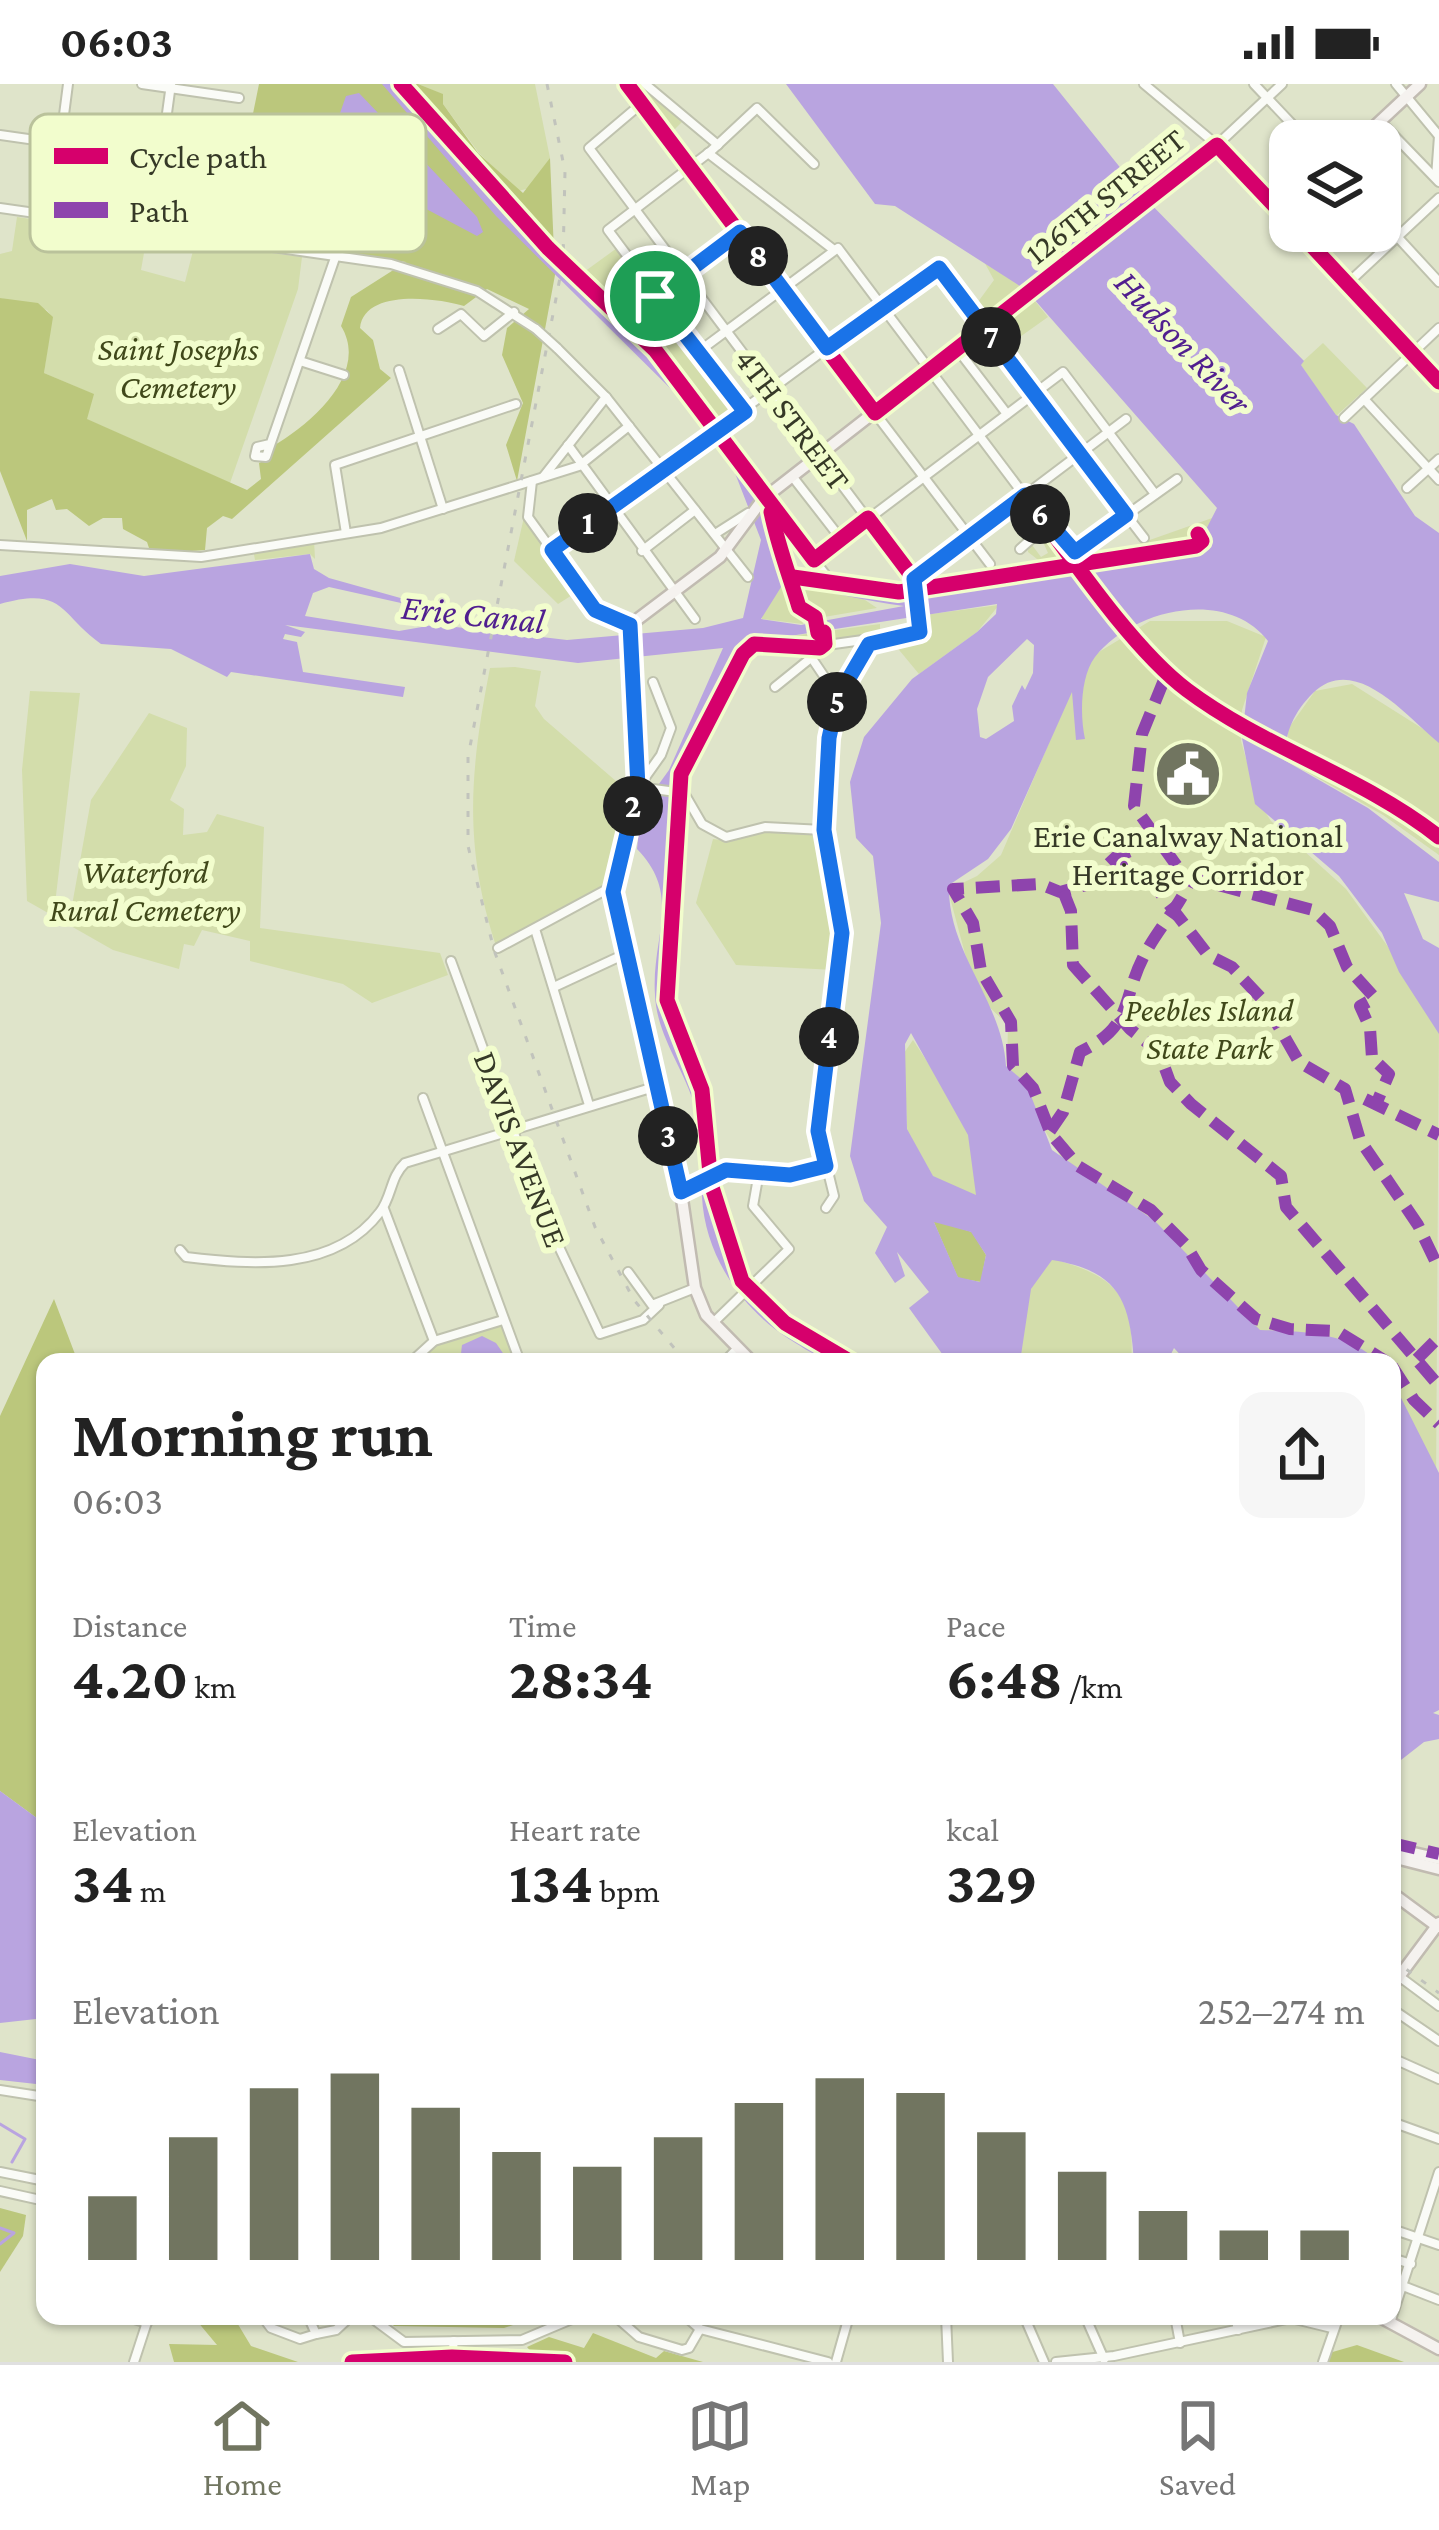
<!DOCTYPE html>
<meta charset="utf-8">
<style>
:root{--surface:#fff;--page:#f6f6f6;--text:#222;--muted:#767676;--line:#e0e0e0;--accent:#717560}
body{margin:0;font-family:"Crimson Pro",serif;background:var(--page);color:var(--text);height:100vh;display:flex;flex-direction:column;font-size:45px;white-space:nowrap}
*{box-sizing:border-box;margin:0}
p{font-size:39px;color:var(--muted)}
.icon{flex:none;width:66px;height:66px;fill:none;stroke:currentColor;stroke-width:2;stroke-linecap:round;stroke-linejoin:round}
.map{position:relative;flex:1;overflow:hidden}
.details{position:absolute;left:36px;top:1269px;width:1365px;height:972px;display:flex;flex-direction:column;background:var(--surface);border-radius:24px;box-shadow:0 3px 9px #0004}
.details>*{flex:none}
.tools{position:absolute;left:1269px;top:36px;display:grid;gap:24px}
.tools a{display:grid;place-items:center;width:132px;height:132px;border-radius:24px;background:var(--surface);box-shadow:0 3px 9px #0004;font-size:60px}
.pin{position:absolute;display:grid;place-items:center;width:102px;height:102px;color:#fff;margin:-51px;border:6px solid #fff;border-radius:50%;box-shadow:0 3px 12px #0007}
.km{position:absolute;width:60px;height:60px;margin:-30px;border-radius:50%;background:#222;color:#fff;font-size:33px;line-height:60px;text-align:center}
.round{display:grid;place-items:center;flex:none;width:126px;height:126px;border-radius:24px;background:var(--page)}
.overview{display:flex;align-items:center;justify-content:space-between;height:204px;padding:0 36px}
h1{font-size:66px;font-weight:700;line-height:90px}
.metrics{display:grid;grid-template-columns:repeat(3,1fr);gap:18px;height:204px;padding:12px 36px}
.metrics div{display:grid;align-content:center}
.metrics b{font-size:60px;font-weight:700}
.metrics small{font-size:33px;font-weight:400}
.metrics p{font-size:33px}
.chart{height:336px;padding:24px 36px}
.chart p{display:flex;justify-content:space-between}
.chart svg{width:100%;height:216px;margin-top:12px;stroke:var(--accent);stroke-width:6}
.status{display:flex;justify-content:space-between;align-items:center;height:84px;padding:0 60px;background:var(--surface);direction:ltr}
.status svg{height:33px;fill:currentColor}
.tab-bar{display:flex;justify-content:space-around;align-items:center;height:168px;border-top:3px solid var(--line);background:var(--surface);font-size:33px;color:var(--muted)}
.tab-bar a{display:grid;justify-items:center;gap:6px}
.tab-bar .on{color:var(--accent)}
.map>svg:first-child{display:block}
.green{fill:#d3ddab}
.forest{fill:#bbc77c}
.water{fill:#b9a4e0;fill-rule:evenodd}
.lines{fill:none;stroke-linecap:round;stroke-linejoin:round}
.stream{stroke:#b9a4e0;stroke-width:3}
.minor-casing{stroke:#bfc2ae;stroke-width:12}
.major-casing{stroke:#c1bbb1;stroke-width:15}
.minor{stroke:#fafbf7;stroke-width:8}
.major{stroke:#f5f2ef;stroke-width:10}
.rail{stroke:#c1c3bc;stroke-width:3;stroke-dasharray:6 12;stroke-linecap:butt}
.minor-bridge-casing{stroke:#bfc2ae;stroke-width:12;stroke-linecap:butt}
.minor-bridge{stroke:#fafbf7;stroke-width:8}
.quiet{stroke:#8e44ad;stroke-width:12;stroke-dasharray:24 12;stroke-linecap:butt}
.cycleway-casing{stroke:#f2fdcd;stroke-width:22}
.cycleway{stroke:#d6006c;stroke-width:15}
.route-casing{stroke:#fff;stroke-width:24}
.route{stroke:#1a73e8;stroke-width:15}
.labels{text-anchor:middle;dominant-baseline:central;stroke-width:12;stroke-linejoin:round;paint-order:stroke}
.street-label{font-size:33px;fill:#363927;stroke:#f2fdcd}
.park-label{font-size:33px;font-style:italic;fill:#40481a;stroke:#f2fdcd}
.poi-label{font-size:33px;fill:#363927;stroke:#f2fdcd}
.water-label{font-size:36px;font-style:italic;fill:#501f8f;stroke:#f2fdcd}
.key{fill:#f2fdcd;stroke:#bac29b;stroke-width:3}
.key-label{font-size:33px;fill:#363927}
</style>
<div class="status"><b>06:03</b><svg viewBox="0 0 49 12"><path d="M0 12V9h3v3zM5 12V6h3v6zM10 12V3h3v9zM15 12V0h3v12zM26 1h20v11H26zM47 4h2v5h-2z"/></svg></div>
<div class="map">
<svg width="1439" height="2278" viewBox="0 0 1439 2278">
<rect width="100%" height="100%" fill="#dfe4ca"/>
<!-- green -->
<g class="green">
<polygon points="418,0 535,0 550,74 530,104 518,107 479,69 443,20 442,10"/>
<polygon points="631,0 640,0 683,37 670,50"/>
<polygon points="17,133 147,152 141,186 185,198 195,159 302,173 298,205 230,399 86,335 93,310 44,289 52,233 47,226 0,214 0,170 12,167"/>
<polygon points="617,164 741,327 718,343 653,258 584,188"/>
<polygon points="981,172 1026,206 1048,233 1006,263 975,222 994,196"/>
<polygon points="1323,259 1367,304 1336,332 1300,280"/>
<polygon points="524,433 577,508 558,520 514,477"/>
<polygon points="1215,433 1197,463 1082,480 1076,472 1084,467 1127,464"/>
<polygon points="1047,446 1073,481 1046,482 1028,468 1029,457 1041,473 1048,469 1040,451"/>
<polygon points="314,456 315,475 310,470 255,476 253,465"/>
<polygon points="783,500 859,512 877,524 824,533 822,526 798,516 789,520 790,529 800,529 803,540 762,535 762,526"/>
<polygon points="999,521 977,548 919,590 890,555 919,555 931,530"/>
<polygon points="1150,537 1227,537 1266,553 1242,626 1241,657 1258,717 1271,737 1346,805 1439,933 1436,1408 1392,1296 1392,1278 1372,1278 1260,1247 1062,1075 1007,983 1008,941 980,914 972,896 948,806 977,792 1001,771 1084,577"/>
<polygon points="880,540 880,552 834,556 804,576 802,568 755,569 755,562 742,564 748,558"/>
<path d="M515,583L541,587L535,622L544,635L631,710L607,802L496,862C463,761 470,686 490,584Z"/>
<polygon points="1352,600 1439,655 1439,771 1383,731 1286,676 1288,645 1315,607"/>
<polygon points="30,607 80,609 55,820 71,827 91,716 149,629 187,644 186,682 170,716 184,725 183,751 207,748 217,730 264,743 260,844 440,869 448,891 372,919 343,900 250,877 250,857 202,846 194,862 184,860 179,885 113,866 27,817 22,686"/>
<polygon points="767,746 823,750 840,851 835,886 736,881 696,819 713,755 731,757"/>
<polygon points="913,956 968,1040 983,1114 909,1090 904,969"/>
<path d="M1025,1167C1095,1187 1138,1193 1131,1278H1018Z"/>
<polygon points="502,1242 517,1278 415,1278 439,1259"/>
</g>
<!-- forest -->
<g class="forest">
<path d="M259,0H418L443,10V20L478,69L523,109L550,74L555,191L517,397L506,361L523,319L502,271L507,244L529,225L487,205L464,222C438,214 364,204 360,244L373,256L380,285L391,294L232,435L223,432L207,444L205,466L151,470L147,458L123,445L122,434H103L89,442L67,425L56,426L52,415L27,426V457L0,387V214L38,219L53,233L44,289L94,310L87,335L247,406L261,395L259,379L270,374L273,362C311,340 370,289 341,242L351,213L406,178L286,159L245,69Z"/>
<polygon points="933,1136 972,1148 986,1171 981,1198 958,1194"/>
<polygon points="54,1215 78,1278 45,1278 45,1740 0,1707 0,1332"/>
<polygon points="0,2124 26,2131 23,2152 0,2188"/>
<polygon points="209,2232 233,2232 251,2262 298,2278 174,2278 169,2260 217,2261 197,2237"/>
<polygon points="384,2232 539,2232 504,2244 394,2242"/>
<polygon points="593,2249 656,2274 664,2267 703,2278 540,2278 527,2263 549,2253 584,2264"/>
<polygon points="1357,2261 1404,2278 1325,2278 1329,2269"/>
</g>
<!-- water -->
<g class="water">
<path d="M382,0H399L537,158L657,272L765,422L785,496L846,507L911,508L1197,463L1217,424L1026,206L895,122L875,120L786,0H1053L1143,112L1304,277L1301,281L1336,331L1354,340L1415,432L1439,449V659C1407,633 1355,568 1313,609C1294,628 1285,648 1284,676L1368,724L1439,778V818L1404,809L1423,855L1439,864V950L1399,888L1382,849L1339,792L1255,720L1242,654L1247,609L1268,557C1227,503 1132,525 1095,573C1080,593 1080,632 1085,655L1076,656L1072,608L1011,745L988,775L949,801C947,868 1002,916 1006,982L1026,999L1052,1066L1155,1137L1260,1246C1296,1247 1352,1248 1377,1278H1187L1174,1264L1167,1278H1134C1130,1215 1118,1187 1052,1176L1031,1205L1020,1278H948L909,1224L929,1208L897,1168L905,1192L895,1199L875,1169L887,1143L864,1117L850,1072L881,839L873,772L856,754L850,698L864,653L912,595L977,548L996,530L997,520L745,559L678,688L664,915L702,1021L711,1109L732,1179L744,1201L785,1242L846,1278C822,1278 809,1267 789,1255C742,1225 705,1172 702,1113C700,1087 702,1057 697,1031C688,989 657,955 655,911C651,853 683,812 637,765L641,725L669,686L723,564L578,579L285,541L305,548L301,553L285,550L283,555L297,558L303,588L405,603L403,613L231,588L227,593L171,565L101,560C59,530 65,502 0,520V492L70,480L144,492L310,470L314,485L329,494L429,522L447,542L567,556L703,544L743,534L761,456L735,389L683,317L496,132ZM783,500C827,507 866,517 904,522L801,541L761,535ZM329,503L428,525L439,540L399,547L305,532L313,509ZM1027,555L1034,561L1033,589L1025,606L1022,601L1012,622L1014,637L986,655L980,653L977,625L988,593ZM911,949L968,1051L976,1111L933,1092L907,1045L905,960ZM934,1138L971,1148L986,1171L980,1198L958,1193Z"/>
<polygon points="359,9 477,133 483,148 477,152 415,119 371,121 358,110 332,52 346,12"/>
<polygon points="482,1252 496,1259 509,1278 460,1278 462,1261"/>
<polygon points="1392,1296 1439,1389 1439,1626 1433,1629 1439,1631 1439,1655 1424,1658 1392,1683"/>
<polygon points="0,1707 45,1740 45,1934 0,1939"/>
<polygon points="0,1968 45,1977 45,2001 0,1996"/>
</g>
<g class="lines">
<!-- stream -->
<g class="stream">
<polyline points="0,2040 25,2055 12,2078"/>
<polyline points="0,2144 14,2149 0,2160"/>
</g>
<defs>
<g id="minor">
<polyline points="142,0 239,14"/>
<polyline points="645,0 718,61"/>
<polyline points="1144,0 1217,61 1282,0"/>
<polyline points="1254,0 1308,57"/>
<polyline points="1396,0 1439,52"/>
<polyline points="641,20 589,64 917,501 920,548 827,561 775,603"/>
<polyline points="1380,37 1439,98"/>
<polyline points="0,51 225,83"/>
<polyline points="708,69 834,166"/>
<polyline points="1436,93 1439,52"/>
<polyline points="0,124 391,180 477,207 536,245"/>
<polyline points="51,131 68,0"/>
<polyline points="1380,134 1439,198"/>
<polyline points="151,146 171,0"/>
<polyline points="1348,199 1439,114"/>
<polyline points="655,211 740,148"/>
<polyline points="438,245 461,230 484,252 514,228"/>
<polyline points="557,264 606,313 748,493"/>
<polyline points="958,266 1007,330"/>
<polyline points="698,268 838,164 1137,561 1179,604"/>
<polyline points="300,277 344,291"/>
<polyline points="399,286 443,425"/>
<polyline points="1364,315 1439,396"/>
<polyline points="744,328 608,146 711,67 757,24 814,80"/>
<polyline points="875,329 990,480"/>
<polyline points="1344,334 1439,244"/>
<polyline points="270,360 257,363 255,372 266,373 336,171"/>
<polyline points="568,361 695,535"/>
<polyline points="544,392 606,313"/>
<polyline points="792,392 841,455"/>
<polyline points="532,397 528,433 595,526 630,541"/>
<polyline points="1407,404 1439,375"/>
<polyline points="766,413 828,494"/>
<polyline points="770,423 783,484 793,497"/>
<polyline points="1048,438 1075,468 1177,395"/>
<polyline points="346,449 335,381 516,320"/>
<polyline points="715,450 748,429"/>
<polyline points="0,461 201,473 381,444 579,382 629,342"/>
<polyline points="1020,465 1047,441"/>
<polyline points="552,466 936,184 1144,454"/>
<polyline points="642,467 695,426"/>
<polyline points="814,476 1063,288 1155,410"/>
<polyline points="914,495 1126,335"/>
<polyline points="811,573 838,613"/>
<polyline points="1178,602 1209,625"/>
<polyline points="1207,625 1392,724 1439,758"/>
<polyline points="639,702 661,671 671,644 653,598"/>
<polyline points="638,703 684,709 702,740 726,753 765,743 823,746"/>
<polyline points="535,845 589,1021"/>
<polyline points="498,864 613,802"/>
<polyline points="451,877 544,1131 600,1250 643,1236 659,1221"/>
<polyline points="554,903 625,870"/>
<polyline points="423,1014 520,1278"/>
<polyline points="681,1108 726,1086 791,1091 826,1082"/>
<polyline points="826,1124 834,1112 818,1047 842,849 823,746 825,677 838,613 873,556"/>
<polyline points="384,1125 434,1257"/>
<path d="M180,1166L186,1173C252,1181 335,1188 380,1128C392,1113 390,1093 405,1079L654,1003"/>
<polyline points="628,1188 652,1221 695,1204"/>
<polyline points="714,1238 789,1165 753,1122 759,1088"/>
<polyline points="411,1278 434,1257 503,1236"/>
<polyline points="724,1278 738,1264"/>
<polyline points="1392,1887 1439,1922"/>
<polyline points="1392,1925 1439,1957"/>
<polyline points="1392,1974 1439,1995"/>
<polyline points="0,2006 45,2013"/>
<polyline points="1392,2038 1439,2055"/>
<polyline points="0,2088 45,2097"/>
<polyline points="0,2107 45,2117"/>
<polyline points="1392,2145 1439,2161"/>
<polyline points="1392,2174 1411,2180"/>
<polyline points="1403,2202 1439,2216"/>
<polyline points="125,2232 147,2239"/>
<polyline points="262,2232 271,2244 300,2255 316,2250 308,2232"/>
<polyline points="369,2232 404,2258 522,2256 579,2232"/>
<polyline points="615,2232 639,2253 682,2266 689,2264 700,2245"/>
<polyline points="685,2232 700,2245 828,2278"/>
<polyline points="884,2232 899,2232"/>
<polyline points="946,2232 948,2278"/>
<polyline points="1024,2232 1044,2278"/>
<polyline points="1085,2232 1104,2275"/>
<polyline points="1175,2232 1180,2259"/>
<polyline points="1235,2232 1238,2246"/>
<polyline points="1390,2239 1439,2088"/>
<polyline points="316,2250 336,2246 351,2232"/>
<polyline points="134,2278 149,2232"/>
<polyline points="451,2278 454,2257"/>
<polyline points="836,2278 849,2232"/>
<polyline points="1056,2278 1114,2272 1291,2234 1332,2244"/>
<polyline points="1323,2278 1339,2232"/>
</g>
<g id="major">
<polyline points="627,0 875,329"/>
<polyline points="1359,57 1420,0"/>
<polyline points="1298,147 1439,298"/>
<polyline points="752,1278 706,1231 695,1204 681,1108 615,820 614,792 638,703 630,541 720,473 763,415 1217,61 1290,138"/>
<polyline points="1392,1764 1439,1775"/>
<polyline points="1392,1773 1439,1785"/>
<polyline points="1392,1809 1438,1843"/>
<polyline points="1392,1902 1439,1839"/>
<polyline points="1378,2232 1439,2265"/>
</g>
</defs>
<!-- minor casing -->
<use href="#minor" class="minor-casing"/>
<!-- major casing -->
<use href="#major" class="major-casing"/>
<!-- minor -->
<use href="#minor" class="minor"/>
<!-- major -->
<use href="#major" class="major"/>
<!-- rail -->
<g class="rail">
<polyline points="547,0 565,87 563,178 468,673 468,762 494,866 595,1143 634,1216 686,1278"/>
<polyline points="1392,1875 1439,1909"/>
</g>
<defs>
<polyline id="minor-bridge" points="536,245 557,264"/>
</defs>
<!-- minor-bridge casing -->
<use href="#minor-bridge" class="minor-bridge-casing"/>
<!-- minor-bridge -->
<use href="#minor-bridge" class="minor-bridge"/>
<!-- quiet -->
<g class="quiet">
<polyline points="1164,596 1142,650 1134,722 1184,792 1313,826 1330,842 1347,883 1375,914 1360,922 1370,944 1372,974 1389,990 1377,1018"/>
<polyline points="1155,745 1145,761 1116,773 1086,801 1060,808 1040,800 953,805 973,839 981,887 1011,938 1013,982 1033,1004 1051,1050 1078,1082 1151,1126 1186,1161 1201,1186 1256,1235 1290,1245 1337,1247 1387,1278"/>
<polyline points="1114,776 1151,797 1208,871 1232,883 1264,917 1299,978 1345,1005 1360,1056 1418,1141 1439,1185"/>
<polyline points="1063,807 1071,827 1073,881 1130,945 1159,968 1170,998 1191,1020 1281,1092 1286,1123 1439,1302"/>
<polyline points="1365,1015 1439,1051"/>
<path d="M1050,1047L1063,1028L1080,968C1136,941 1120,915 1146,868C1160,842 1180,822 1191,794"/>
<polyline points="1417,1275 1439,1253"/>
<polyline points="1392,1282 1414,1316 1439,1340"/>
<polyline points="1392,1759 1439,1770"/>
</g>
<defs>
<g id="cycleway">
<path d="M401,0L548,164L655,266L814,476L868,434L914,495L1025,411C1066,466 1131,564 1187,606C1264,664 1362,692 1439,753"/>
<polyline points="627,0 875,329 1217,61 1290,138"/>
<polyline points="1298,147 1439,298"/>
<path d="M771,428C778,462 789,490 799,523L815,533L818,549L824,548L825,560L820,564L754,560L743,570L681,690L667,916L702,1006L711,1100L742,1197L785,1239L851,1278"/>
<polyline points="793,493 899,508 1196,462 1202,457 1198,450"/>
<polyline points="352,2278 452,2273 565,2278"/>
</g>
</defs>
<!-- cycleway casing -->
<use href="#cycleway" class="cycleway-casing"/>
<!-- cycleway -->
<use href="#cycleway" class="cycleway"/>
</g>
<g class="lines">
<defs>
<polygon id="route" points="740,148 827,264 939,184 1126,431 1075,468 1025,411 914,495 920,548 869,560 838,613 829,654 824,746 842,849 818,1047 826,1082 790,1091 726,1086 681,1108 613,808 638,703 630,541 595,526 552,466 745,328 655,212"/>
</defs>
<!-- route casing -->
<use href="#route" class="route-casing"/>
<!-- route -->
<use href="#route" class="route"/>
</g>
<!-- icons -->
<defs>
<symbol id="civic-disc" viewBox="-11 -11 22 22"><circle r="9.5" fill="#717560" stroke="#f2fdcd"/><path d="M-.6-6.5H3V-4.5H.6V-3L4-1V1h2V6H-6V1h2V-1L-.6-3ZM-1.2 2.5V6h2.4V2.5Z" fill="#fff"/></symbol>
</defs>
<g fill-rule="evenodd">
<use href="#civic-disc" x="1150" y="652" width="76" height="76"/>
</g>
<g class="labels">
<!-- street labels -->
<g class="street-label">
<text transform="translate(1105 112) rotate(-39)">126TH STREET</text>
<text transform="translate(793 335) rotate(53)">4TH STREET</text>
<text transform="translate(521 1065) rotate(69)">DAVIS AVENUE</text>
</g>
<!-- park labels -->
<g class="park-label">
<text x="178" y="264">Saint Josephs<tspan x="178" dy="38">Cemetery</tspan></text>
<text x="145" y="787">Waterford<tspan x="145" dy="38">Rural Cemetery</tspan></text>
<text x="1209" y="925">Peebles Island<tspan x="1209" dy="38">State Park</tspan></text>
</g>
<!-- poi labels -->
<g class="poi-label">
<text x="1188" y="751">Erie Canalway National<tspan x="1188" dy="38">Heritage Corridor</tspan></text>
</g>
<!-- water labels -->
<g class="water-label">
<text transform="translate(1183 258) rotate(47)">Hudson River</text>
<text transform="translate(473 530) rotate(6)">Erie Canal</text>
</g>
</g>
<!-- legend -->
<rect x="30" y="30" width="396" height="138" rx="18" class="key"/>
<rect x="54" y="64" width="54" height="16" fill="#d6006c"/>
<rect x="54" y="118" width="54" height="16" fill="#8e44ad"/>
<g class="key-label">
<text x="129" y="84">Cycle path</text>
<text x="129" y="138">Path</text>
</g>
</svg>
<div class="tools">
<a><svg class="icon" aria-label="layers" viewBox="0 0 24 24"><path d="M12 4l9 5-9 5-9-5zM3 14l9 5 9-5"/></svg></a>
</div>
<div class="pin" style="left:655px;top:212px;background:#1e9e55"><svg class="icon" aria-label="arrive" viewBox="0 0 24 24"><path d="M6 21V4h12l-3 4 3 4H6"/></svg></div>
<b class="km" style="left:588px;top:439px">1</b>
<b class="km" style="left:633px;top:722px">2</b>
<b class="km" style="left:668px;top:1052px">3</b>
<b class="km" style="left:829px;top:953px">4</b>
<b class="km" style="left:837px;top:618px">5</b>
<b class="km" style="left:1040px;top:430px">6</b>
<b class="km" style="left:991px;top:253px">7</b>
<b class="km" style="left:758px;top:172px">8</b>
<section class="details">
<div class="overview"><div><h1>Morning run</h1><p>06:03</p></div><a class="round"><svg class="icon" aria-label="share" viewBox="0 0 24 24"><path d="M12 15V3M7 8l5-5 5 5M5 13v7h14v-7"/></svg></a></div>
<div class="metrics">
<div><p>Distance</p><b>4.20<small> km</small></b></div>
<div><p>Time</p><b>28:34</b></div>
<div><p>Pace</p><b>6:48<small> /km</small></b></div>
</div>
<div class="metrics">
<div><p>Elevation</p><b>34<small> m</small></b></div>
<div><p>Heart rate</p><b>134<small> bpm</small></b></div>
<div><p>kcal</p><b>329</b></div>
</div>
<div class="chart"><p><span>Elevation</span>252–274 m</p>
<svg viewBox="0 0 160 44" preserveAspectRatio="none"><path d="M5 44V31M15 44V19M25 44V9M35 44V6M45 44V13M55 44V22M65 44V25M75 44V19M85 44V12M95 44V7M105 44V10M115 44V18M125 44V26M135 44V34M145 44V38M155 44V38"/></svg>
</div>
</section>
</div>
<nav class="tab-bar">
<a class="on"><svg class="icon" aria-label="home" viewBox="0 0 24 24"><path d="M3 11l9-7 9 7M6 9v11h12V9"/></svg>Home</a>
<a><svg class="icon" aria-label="map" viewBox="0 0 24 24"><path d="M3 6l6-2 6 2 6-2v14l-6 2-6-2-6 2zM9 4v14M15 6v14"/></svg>Map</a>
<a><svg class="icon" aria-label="saved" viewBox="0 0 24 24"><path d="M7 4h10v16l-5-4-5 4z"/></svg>Saved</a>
</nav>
